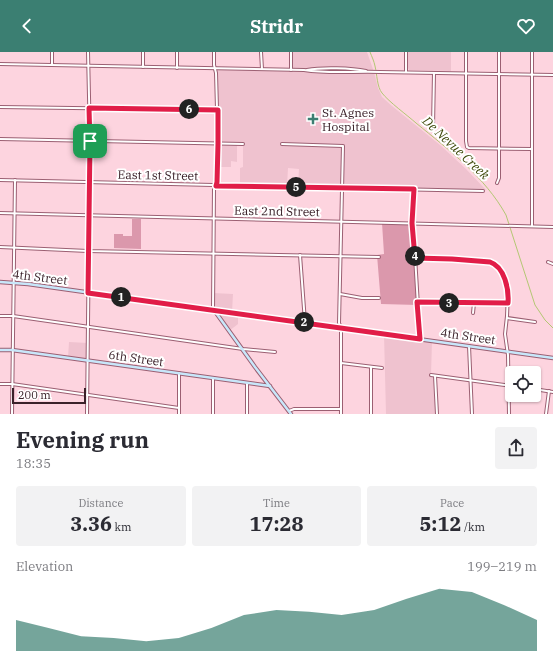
<!DOCTYPE html>
<meta charset="utf-8">
<style>
:root{--surface:#fff;--page:#f2f2f3;--text:#2b2b33;--muted:#7c7c81;--accent:#3b7f72}
body{margin:0;font-family:"IBM Plex Serif",serif;background:var(--page);color:var(--text);height:100vh;display:flex;flex-direction:column;font-size:15px;white-space:nowrap}
*{box-sizing:border-box;margin:0}
p{font-size:13px;color:var(--muted)}
.icon{flex:none;width:22px;height:22px;fill:none;stroke:currentColor;stroke-width:2;stroke-linecap:round;stroke-linejoin:round}
.map{position:relative;height:362px;overflow:hidden}
.details{display:flex;flex-direction:column;background:var(--surface);flex:1}
.details>*{flex:none}
.controls{position:absolute;left:505px;top:314px;display:grid;gap:8px}
.controls a{display:grid;place-items:center;width:36px;height:36px;border-radius:4px;background:var(--surface);box-shadow:0 1px 3px #0004;font-size:20px}
.scale{position:absolute;left:12px;bottom:10px;width:74px;box-sizing:border-box;padding-left:4px;border:2px solid #3a2129;border-top:0;font-size:11px;line-height:14px;white-space:nowrap;color:#3a2129;-webkit-text-stroke:3px #fff;paint-order:stroke}
.pin{position:absolute;display:grid;place-items:center;width:34px;height:34px;color:#fff;margin:-17px;border-radius:8px;box-shadow:0 2px 6px #0006}
.km{position:absolute;width:20px;height:20px;margin:-10px;border-radius:50%;background:#222;color:#fff;font-size:11px;line-height:20px;text-align:center}
.round{display:grid;place-items:center;flex:none;width:42px;height:42px;border-radius:4px;background:var(--page)}
.overview{display:flex;align-items:center;justify-content:space-between;height:68px;padding:0 16px}
h1{font-size:22px;font-weight:800;line-height:30px}
.metrics{display:grid;grid-template-columns:repeat(3,1fr);gap:6px;height:68px;padding:4px 16px}
.metrics div{display:grid;align-content:center;border-radius:4px;background:var(--page);text-align:center}
.metrics b{font-size:20px;font-weight:800}
.metrics small{font-size:11px;font-weight:400}
.metrics p{font-size:11px}
.chart{height:112px;padding:8px 16px}
.chart p{display:flex;justify-content:space-between}
.chart svg{width:100%;height:72px;margin-top:4px;fill:var(--accent);opacity:.7}
header{display:flex;justify-content:space-between;align-items:center;height:52px;padding:0 16px;background:var(--accent);color:#fff;font-size:18px;font-weight:800}
.map>svg:first-child{display:block}
.built{fill:#efc2cf}
.green{fill:#db98ac}
.lines{fill:none;stroke-linecap:round;stroke-linejoin:round}
.stream{stroke:#b3c773;stroke-width:1}
.street-casing{stroke:#9b5f72;stroke-width:4}
.secondary-casing{stroke:#9b5f72;stroke-width:4.5}
.street{stroke:#fff;stroke-width:2}
.secondary{stroke:#c8e7fa;stroke-width:2.5}
.route-casing{stroke:#fff;stroke-width:8}
.route{stroke:#e11d48;stroke-width:5}
.poi-dot{fill:#3b7f72;stroke:#fff;stroke-width:1.5}
.labels{text-anchor:middle;dominant-baseline:central;stroke-width:4;stroke-linejoin:round;paint-order:stroke}
.poi-label{font-size:12px;fill:#3a2129;stroke:#fff;text-anchor:start}
.street-label{font-size:12px;fill:#3a2129;stroke:#fff}
.water-label{font-size:13px;font-style:italic;fill:#3d4808;stroke:#fff}
</style>
<header><svg class="icon" aria-label="back" viewBox="0 0 24 24"><path d="M15 5l-7 7 7 7"/></svg>Stridr<svg class="icon" aria-label="heart" viewBox="0 0 24 24"><path d="M12 20l-8-8c-3-5 5-10 8-4 3-6 11-1 8 4z"/></svg></header>
<div class="map">
<svg width="553" height="362" viewBox="0 0 553 362">
<rect width="100%" height="100%" fill="#fdd4df"/>
<!-- built -->
<g class="built">
<polygon points="291,0 367,0 374,20 378,36 382,45 392,54 440,93 466,117 486,138 483,139 298,135 299,117 288,116 287,134 240,134 240,116 243,115 243,92 237,92 237,110 231,109 231,115 218,115 218,92 215,16 291,18"/>
<polygon points="407,0 451,0 451,19 409,18 408,16"/>
<polygon points="213,241 233,242 232,260 238,261 238,272 229,279 213,258"/>
<polygon points="384,282 432,289 431,323 435,324 437,362 386,362"/>
<polygon points="69,290 88,291 88,309 68,306"/>
</g>
<!-- green -->
<g class="green">
<polygon points="132,167 141,167 141,197 114,196 114,182 123,182 123,184 132,184"/>
<polygon points="382,171 413,171 418,253 381,252 377,203 384,202"/>
</g>
<g class="lines">
<!-- stream -->
<path class="stream" d="M370,0C372,5 374,9 375,14C377,22 377,35 382,41C389,50 407,63 416,71C449,98 485,125 506,163L535,253L545,268L553,276"/>
<defs>
<g id="street">
<polyline points="52,0 52,13"/>
<polyline points="143,0 143,15"/>
<polyline points="177,0 177,16"/>
<polyline points="261,0 262,17"/>
<polyline points="291,0 291,18"/>
<polyline points="406,0 406,20"/>
<polyline points="466,0 466,89 467,95 469,96 531,97"/>
<path d="M0,12L304,18C329,22 354,19 380,20C437,21 495,22 553,23"/>
<path d="M307,18C322,15 352,16 366,19"/>
<polyline points="0,55 218,58"/>
<polyline points="433,75 434,21"/>
<polyline points="0,87 243,92"/>
<polyline points="282,92 343,94 339,271 341,276 341,362"/>
<path d="M0,128C161,133 322,135 483,139"/>
<polyline points="497,131 499,126 499,0"/>
<polyline points="414,137 413,171 420,287"/>
<polyline points="0,161 553,175"/>
<polyline points="532,174 532,0"/>
<polyline points="0,195 88,199 379,205"/>
<polyline points="300,203 305,270"/>
<polyline points="415,206 452,207 490,211 496,213 501,218 508,240 507,264 505,282 508,303 509,362"/>
<polyline points="548,210 553,212"/>
<polyline points="340,242 362,246 379,246"/>
<polyline points="417,250 508,251"/>
<polyline points="213,258 214,136 217,130 218,92 216,21 214,13 214,0"/>
<polyline points="473,261 474,251"/>
<polyline points="0,264 13,264 243,297 275,300"/>
<polyline points="507,266 535,270"/>
<polyline points="469,294 472,362"/>
<polyline points="341,311 382,316"/>
<polyline points="371,315 371,362"/>
<polyline points="431,323 512,334"/>
<polyline points="435,324 437,362"/>
<polyline points="0,332 12,332 179,356"/>
<polyline points="534,337 553,340"/>
<polyline points="289,359 294,357 341,357"/>
<polyline points="12,362 15,128"/>
<polyline points="87,362 90,89 88,0"/>
<polyline points="179,362 179,321"/>
<polyline points="213,362 213,326"/>
<polyline points="247,362 247,331"/>
<polyline points="546,362 549,339"/>
</g>
<g id="secondary">
<polyline points="0,230 28,232 553,306"/>
<polyline points="214,258 255,315 291,362"/>
<polyline points="0,298 12,298 270,334"/>
</g>
</defs>
<!-- street casing -->
<use href="#street" class="street-casing"/>
<!-- secondary casing -->
<use href="#secondary" class="secondary-casing"/>
<!-- street -->
<use href="#street" class="street"/>
<!-- secondary -->
<use href="#secondary" class="secondary"/>
</g>
<g class="lines">
<defs>
<path id="route" d="M89,56L218,58V92L217,130L216,134L414,137L412,171L415,206L452,207L490,210C505,215 509,238 508,251L417,250L420,287L88,241L90,91Z"/>
</defs>
<!-- route casing -->
<use href="#route" class="route-casing"/>
<!-- route -->
<use href="#route" class="route"/>
</g>
<!-- markers -->
<path class="poi-dot" d="M311 61h4v4h4v4h-4v4h-4v-4h-4v-4h4z"/>
<g class="labels">
<!-- poi labels -->
<g class="poi-label">
<text x="322" y="60">St. Agnes<tspan x="322" dy="14">Hospital</tspan></text>
</g>
<!-- street labels -->
<g class="street-label">
<text transform="translate(158 123) rotate(1)">East 1st Street</text>
<text transform="translate(277 159) rotate(1)">East 2nd Street</text>
<text transform="translate(40 225) rotate(7)">4th Street</text>
<text transform="translate(468 284) rotate(8)">4th Street</text>
<text transform="translate(136 306) rotate(8)">6th Street</text>
</g>
<!-- water labels -->
<g class="water-label">
<text transform="translate(456 96) rotate(43)">De Nevue Creek</text>
</g>
</g>
</svg>
<div class="controls">
<a><svg class="icon" aria-label="locate" viewBox="0 0 24 24"><circle cx="12" cy="12" r="6"/><path d="M12 2v4M12 18v4M2 12h4M18 12h4"/></svg></a>
</div>
<div class="scale">200 m</div>
<div class="pin" style="left:90px;top:89px;background:#1e9e55"><svg class="icon" aria-label="arrive" viewBox="0 0 24 24"><path d="M6 21V4h12l-3 4 3 4H6"/></svg></div>
<b class="km" style="left:121px;top:245px">1</b>
<b class="km" style="left:304px;top:270px">2</b>
<b class="km" style="left:449px;top:251px">3</b>
<b class="km" style="left:415px;top:204px">4</b>
<b class="km" style="left:296px;top:135px">5</b>
<b class="km" style="left:189px;top:57px">6</b>
</div>
<section class="details">
<div class="overview"><div><h1>Evening run</h1><p>18:35</p></div><a class="round"><svg class="icon" aria-label="share" viewBox="0 0 24 24"><path d="M12 15V3M7 8l5-5 5 5M5 13v7h14v-7"/></svg></a></div>
<div class="metrics">
<div><p>Distance</p><b>3.36<small> km</small></b></div>
<div><p>Time</p><b>17:28</b></div>
<div><p>Pace</p><b>5:12<small> /km</small></b></div>
</div>
<div class="chart"><p><span>Elevation</span>199–219 m</p>
<svg viewBox="0 0 160 44" preserveAspectRatio="none"><path d="M0 44V25L10 30L20 35L30 36L40 38L50 36L60 30L70 22L80 19L90 20L100 22L110 19L120 12L130 6L140 8L150 16L160 25V44z"/></svg>
</div>
</section>
